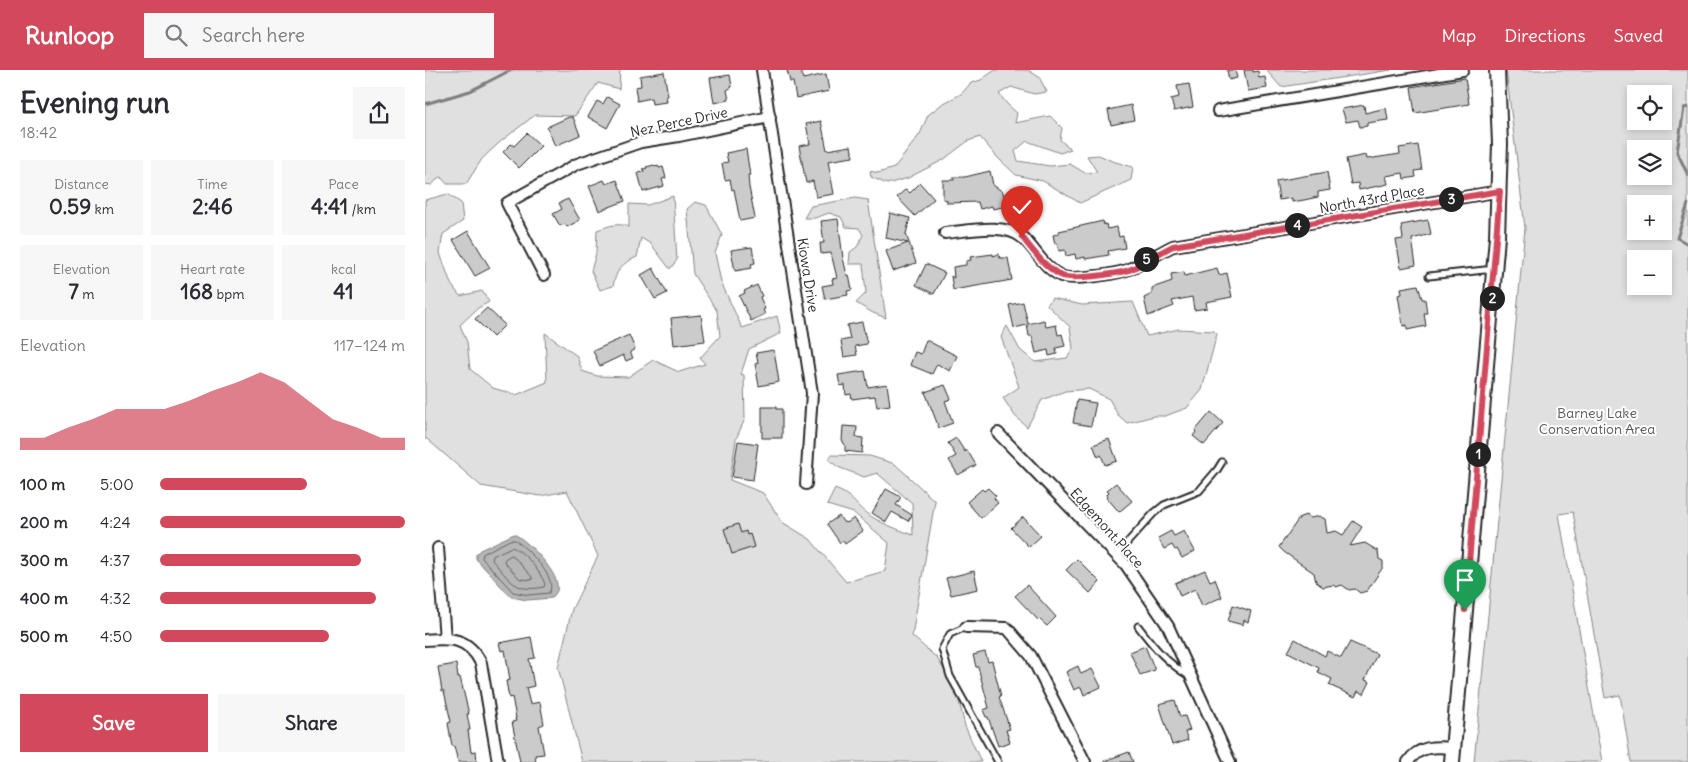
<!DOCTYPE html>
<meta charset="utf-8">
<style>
:root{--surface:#fff;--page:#f7f7f7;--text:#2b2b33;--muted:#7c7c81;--accent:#d1495b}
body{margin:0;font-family:Delius,sans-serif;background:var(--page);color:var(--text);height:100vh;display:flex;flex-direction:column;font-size:19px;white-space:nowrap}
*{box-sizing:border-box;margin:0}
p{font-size:16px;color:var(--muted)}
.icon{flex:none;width:28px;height:28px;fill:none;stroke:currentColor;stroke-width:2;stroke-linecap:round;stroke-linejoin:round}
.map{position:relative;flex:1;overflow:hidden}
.panel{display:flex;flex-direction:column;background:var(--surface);width:425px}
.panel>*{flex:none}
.fabs{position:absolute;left:1202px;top:15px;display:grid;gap:10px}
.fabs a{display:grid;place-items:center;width:45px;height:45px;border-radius:0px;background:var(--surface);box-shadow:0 2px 8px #0003;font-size:25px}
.pin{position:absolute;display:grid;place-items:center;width:42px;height:42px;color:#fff;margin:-51px -21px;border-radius:50% 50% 50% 0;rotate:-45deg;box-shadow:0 0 5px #0007}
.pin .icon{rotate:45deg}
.km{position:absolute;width:25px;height:25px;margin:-12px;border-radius:50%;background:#222;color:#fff;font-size:14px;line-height:25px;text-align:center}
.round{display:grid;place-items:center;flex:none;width:52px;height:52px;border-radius:0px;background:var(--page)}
.headline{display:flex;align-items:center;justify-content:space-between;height:85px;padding:0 20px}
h1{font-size:28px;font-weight:800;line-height:38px}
.metrics{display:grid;grid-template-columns:repeat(3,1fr);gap:8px;height:85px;padding:5px 20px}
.metrics div{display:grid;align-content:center;border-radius:0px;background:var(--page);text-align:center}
.metrics b{font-size:21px;font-weight:800}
.metrics small{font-size:14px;font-weight:400}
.metrics p{font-size:14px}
.chart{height:140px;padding:10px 20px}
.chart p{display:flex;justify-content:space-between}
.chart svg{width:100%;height:90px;margin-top:5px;fill:var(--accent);opacity:.7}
.action{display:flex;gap:10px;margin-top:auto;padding:10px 20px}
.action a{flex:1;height:58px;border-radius:0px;background:var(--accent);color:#fff;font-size:20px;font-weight:800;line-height:58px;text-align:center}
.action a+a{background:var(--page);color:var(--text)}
ul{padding:0 20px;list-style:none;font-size:16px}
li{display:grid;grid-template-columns:80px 60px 1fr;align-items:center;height:38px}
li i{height:12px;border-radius:6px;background:var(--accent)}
header{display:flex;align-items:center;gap:30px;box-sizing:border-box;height:70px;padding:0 25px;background:var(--accent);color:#fff}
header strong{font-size:24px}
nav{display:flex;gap:28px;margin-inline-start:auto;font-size:18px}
.search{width:350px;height:45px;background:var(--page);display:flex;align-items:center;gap:12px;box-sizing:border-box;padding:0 18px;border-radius:0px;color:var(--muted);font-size:19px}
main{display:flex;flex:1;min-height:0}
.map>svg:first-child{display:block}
.green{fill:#e0e0e0;stroke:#868686;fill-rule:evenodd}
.water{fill:#b6b6b6;stroke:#7e7e7e}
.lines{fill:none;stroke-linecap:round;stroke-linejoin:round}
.shore{stroke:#636363;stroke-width:1}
.stream{stroke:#7e7e7e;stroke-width:3}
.building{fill:#cbcbcb;stroke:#2b2b2b}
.service-casing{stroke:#2b2b2b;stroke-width:9}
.minor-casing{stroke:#2b2b2b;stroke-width:14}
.secondary-casing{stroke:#2b2b2b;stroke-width:18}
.service{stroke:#fff;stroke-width:5}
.minor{stroke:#fff;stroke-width:10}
.secondary{stroke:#fff;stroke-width:14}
.route-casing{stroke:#fff;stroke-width:10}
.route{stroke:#d1495b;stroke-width:6}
.labels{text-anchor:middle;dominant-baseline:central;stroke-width:4;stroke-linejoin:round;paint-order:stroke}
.street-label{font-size:14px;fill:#2b2b2b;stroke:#fff}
.park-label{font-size:14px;fill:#585858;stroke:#fff}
</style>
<header>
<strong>Runloop</strong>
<div class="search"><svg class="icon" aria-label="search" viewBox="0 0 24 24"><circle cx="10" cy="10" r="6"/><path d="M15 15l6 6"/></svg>Search here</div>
<nav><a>Map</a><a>Directions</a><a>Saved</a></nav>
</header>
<main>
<section class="panel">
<div class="headline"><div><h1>Evening run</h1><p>18:42</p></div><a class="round"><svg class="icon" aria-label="share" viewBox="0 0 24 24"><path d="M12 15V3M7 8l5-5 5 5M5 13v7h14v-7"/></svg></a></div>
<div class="metrics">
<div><p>Distance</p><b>0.59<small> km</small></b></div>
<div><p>Time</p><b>2:46</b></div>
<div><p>Pace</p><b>4:41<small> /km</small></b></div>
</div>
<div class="metrics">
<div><p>Elevation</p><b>7<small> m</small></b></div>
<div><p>Heart rate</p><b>168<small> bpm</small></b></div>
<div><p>kcal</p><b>41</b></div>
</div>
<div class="chart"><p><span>Elevation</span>117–124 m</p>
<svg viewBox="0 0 160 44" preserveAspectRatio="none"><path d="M0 44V38L10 38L20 33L30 29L40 24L50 24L60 24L70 20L80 15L90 11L100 6L110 11L120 20L130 29L140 33L150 38L160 38V44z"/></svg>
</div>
<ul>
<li><b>100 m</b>5:00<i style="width:60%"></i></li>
<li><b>200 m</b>4:24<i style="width:100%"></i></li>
<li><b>300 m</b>4:37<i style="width:82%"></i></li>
<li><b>400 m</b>4:32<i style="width:88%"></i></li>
<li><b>500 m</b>4:50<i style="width:69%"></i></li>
</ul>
<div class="action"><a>Save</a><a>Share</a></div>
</section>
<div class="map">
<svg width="1263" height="692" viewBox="0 0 1263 692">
<rect width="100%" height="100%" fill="#fff"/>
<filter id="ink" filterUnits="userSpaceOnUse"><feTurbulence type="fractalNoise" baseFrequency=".02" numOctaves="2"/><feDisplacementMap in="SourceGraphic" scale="10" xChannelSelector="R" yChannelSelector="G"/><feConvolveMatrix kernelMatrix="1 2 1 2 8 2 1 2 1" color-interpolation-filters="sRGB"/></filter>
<g filter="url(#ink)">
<!-- green -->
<g class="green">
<polygon points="0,0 195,0 194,19 173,13 150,46 110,45 75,72 57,89 41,114 22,114 15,106 7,115 0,114"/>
<polygon points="570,0 603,0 614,7 622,22 609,24 586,17 574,24 582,34 592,43 590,53 625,46 637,58 635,70 646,79 635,83 602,71 590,81 593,91 625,96 645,94 660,103 672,102 662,86 674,85 687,91 708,97 706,110 655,133 618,111 591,105 572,87 555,67 543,71 518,90 483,108 462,114 446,107 445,101 453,103 469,98 495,64 503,45 517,34 536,24 546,13 556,10"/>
<polygon points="841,0 966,0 856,17"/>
<path d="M1081,0H1263V692H1206L1195,625L1180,628L1148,442L1134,444L1177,692H1049L1100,158ZM1211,24H1239V51H1211ZM1211,79H1239V106H1211ZM1211,134H1239V161H1211ZM1211,189H1239V216H1211Z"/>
<path d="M23,124L36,133L38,151L18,164L15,183L26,214L35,226L57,221L64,232L53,238L35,255L42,272L45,299L68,318L91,325L122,312L120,263L152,286L157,301L172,306L203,307L228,290L254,302L280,294L275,288L295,266L292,241L268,204L262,139L270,132L281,135L297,165L290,183L296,212L317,258L352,246L356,263L324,279L316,304L319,305L320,349L311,369L305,410L338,423L357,452L385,469L421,512L460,501L464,473L429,443L402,435L410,419C428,426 427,432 441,443C455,453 472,459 488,465L487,433L452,403L439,407L413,397L404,390L406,385L445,386L470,394L510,431L487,566L512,588L531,619L540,656L556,692H157L133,597L147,539L173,486L142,421L115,426L56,416L2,369H0V130Z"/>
<path d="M248,126L252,190L245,199L226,174L216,168L212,187C196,194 192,199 188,216L175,220L166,201L171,183L172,160C184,156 193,152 204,157V134L223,135Z"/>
<polygon points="430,128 443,130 461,248 448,243 431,233 441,223 438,194 424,194 425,182 432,177 438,165 434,158 421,157 416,147 404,143 390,148 379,148 386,136"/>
<polygon points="627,228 657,235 708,232 722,266 754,259 789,261 792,264 777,320 762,338 740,346 729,346 702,353 693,345 684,329 664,319 640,321 617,330 602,357 590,346 578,328 594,317 576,267 582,256 595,280 610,292 642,288 648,279 645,257 622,235"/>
</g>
<!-- water -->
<path class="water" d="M89,464C102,470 137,505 132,521C131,523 129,525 127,528L102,530L86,527L51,489V484L55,480Z"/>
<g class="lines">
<!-- shore -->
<g class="shore">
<path d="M85,470H90C101,478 134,508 124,523L103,525L88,522L57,488L58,484Z"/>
<path d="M87,477C100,482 115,501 120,514L119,517C89,523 85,510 67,490L68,486Z"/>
<polygon points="87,485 107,507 107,510 95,509 79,492 80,489"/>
</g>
<!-- stream -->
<g class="stream">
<polyline points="0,34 45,21 86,0"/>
<polyline points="1263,37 1259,38 1252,82 1263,105"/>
<polyline points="1263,134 1252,168 1263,174"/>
</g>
</g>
<!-- building -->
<g class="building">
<polygon points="362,0 376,0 378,9 401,4 404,21 371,28 368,12 365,12"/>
<polygon points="802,0 810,0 812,8 804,10"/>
<polygon points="819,0 828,0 828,2 833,1 834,8 840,7 842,18 823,21"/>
<polygon points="239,2 243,26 241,26 242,32 227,34 226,28 212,31 210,17 216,16 215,6"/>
<polygon points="305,5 307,17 302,20 304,30 289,33 285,8"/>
<polygon points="1040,8 1044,34 990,43 986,17"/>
<polygon points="764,14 768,37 749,41 746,29 754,27 752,16"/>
<polygon points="182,27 195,34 182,58 163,47 172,31 178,34"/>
<polygon points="706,35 709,50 686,55 683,40"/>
<polygon points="939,35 940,43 961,38 963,50 942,53 942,56 935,57 933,50 921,52 917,39"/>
<polygon points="144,47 148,47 155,65 130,76 122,57"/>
<polygon points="396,51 402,80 426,76 428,87 403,91 409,124 391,127 388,111 381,113 374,76 385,74 381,54"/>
<polygon points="102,63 116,76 94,98 78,82 86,74 89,76"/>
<polygon points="993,75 997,100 990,101 991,107 979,109 978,103 961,106 963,114 934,120 933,113 926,114 921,89 941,85 942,89 975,84 974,78"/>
<polygon points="321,79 325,105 323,105 324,117 330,148 315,151 309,119 307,120 305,109 300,110 297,93 303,92 301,83"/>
<polygon points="229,95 230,97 233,96 234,98 238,97 241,108 237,109 239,116 218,122 213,103 219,102 218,99 222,98 221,97"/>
<polygon points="565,101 568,115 578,122 579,126 583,130 584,133 582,136 568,139 567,136 555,139 553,132 522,133 522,130 518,129 518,110 529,110 529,107 540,107"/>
<polygon points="902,102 905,120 893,122 893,127 879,130 867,132 867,128 854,130 851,111"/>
<polygon points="179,110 181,114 192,110 200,131 174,141 164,116"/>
<polygon points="495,113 509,129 490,146 472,127 481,119 485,123"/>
<polygon points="143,129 155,150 142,157 140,154 135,156 128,144 137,139 134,133"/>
<polygon points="465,143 485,148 481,164 491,193 468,201 461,181 483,173 461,168"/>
<polygon points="413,149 418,188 422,205 424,205 427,220 422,221 423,225 400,229 397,216 408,214 407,209 412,208 406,183 396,184 395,173 399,173 396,151"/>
<polygon points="1003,150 1006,164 987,169 991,195 976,198 971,170 978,169 976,155"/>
<polygon points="678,151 679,155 681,154 682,159 692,157 694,167 698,166 700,178 683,181 684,185 660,189 660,187 651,189 650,184 641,186 640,180 634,181 632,173 630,174 628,165 634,164 634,161"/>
<polygon points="43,161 65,198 50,206 28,170"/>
<polygon points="327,177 330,193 326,194 327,198 310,201 306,180"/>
<polygon points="568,184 568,186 574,184 575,188 583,188 587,210 528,220 526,206 529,208 528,197 541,195 541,191 546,190 545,187"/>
<polygon points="501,194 520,203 509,224 491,215"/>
<polygon points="228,198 242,223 230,229 216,205"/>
<polygon points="792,198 794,205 802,203 807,227 781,232 782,238 769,240 767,227 747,231 749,236 723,246 719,228 727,224 727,218 747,211 746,204 759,202 760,206"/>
<polygon points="332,215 337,226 335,227 340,239 338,240 340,244 326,251 314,226 320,223 319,221"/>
<polygon points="993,215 997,229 1000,229 1002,243 999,243 1001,256 982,260 982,255 978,256 973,225 977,224 976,218"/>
<polygon points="598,232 603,254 619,250 621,257 631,255 633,265 637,264 640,276 631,278 632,284 624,286 623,280 611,283 607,266 604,266 602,255 589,258 584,235"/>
<polygon points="62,238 80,255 68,267 50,249"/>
<polygon points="276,245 280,271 249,275 246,248"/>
<polygon points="437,252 442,274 430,276 432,285 419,287 416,271 425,269 422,255"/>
<polygon points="204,265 210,279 205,282 208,288 201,291 198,285 175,296 168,281"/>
<polygon points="501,270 532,286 525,301 512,294 507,304 485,295 490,282 496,284"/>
<polygon points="349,280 354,312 334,316 330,294 333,293 331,283"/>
<polygon points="440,301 443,317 462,314 465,335 452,337 450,326 427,329 426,324 421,325 420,315 415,316 413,305"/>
<polygon points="520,315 526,329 520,331 528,353 514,358 500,322"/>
<polygon points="652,330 671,333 666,356 648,353"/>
<polygon points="337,337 351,337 351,339 357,339 357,368 337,368"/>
<polygon points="786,342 798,353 779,375 768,366 771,362 770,361"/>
<polygon points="418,356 432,357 431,367 438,368 437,383 420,381 420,375 417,370"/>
<polygon points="531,368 540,382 542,380 551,395 533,405 524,390 531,386 523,373"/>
<polygon points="684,369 692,391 680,395 676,385 673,387 668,375"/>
<polygon points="313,371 333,374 328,410 307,407"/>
<polygon points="691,413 707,431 694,442 683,429 682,424 684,422 682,420"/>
<polygon points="563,418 571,426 569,428 573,433 556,448 542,432 557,419 559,421"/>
<polygon points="461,419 476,427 471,435 487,445 483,451 467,442 461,452 447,443"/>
<polygon points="881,445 886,448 894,446 900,449 902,463 911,461 918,465 928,451 937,457 925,476 940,473 953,481 954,489 958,491 958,497 942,521 935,523 930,519 924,520 917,515 911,517 908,515 898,517 891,512 889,503 859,482 854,477 875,447"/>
<polygon points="414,446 419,453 421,452 422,453 429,448 438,461 420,474 418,471 415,473 402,454"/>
<polygon points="598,447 616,466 604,477 586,458"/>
<polygon points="313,454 316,463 321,461 322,465 325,464 329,477 307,484 299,459"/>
<polygon points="746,461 749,466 759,461 770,481 757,488 752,479 750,480 747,475 739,479 733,468"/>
<polygon points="652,489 675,512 665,523 641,500"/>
<polygon points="780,500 785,511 790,509 797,527 777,536 770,519 755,526 750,513"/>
<polygon points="549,501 553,519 526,525 521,508"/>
<polygon points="602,515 631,547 622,556 614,549 613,550 590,526"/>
<polygon points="808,535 826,541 823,552 819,550 818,555 803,551"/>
<polygon points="106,567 110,588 104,589 109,616 101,618 105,634 115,632 119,654 114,656 119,684 110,685 111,692 95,692 87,652 91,651 90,648 91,648 87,627 84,628 81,611 85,610 80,580 76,581 74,573"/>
<polygon points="870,569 900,586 902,581 916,588 925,572 952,584 940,610 945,612 939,624 933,621 930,627 904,615 907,609 893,602 894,598 863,582"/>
<polygon points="720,576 730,600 715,605 705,582"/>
<polygon points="560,582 563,592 567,591 576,626 574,627 585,659 581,660 585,672 573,676 563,647 561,647 558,640 564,638 553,597 551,597 548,585"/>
<polygon points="31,594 33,607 35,607 44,644 42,644 45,660 43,660 46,682 51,681 52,692 33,692 29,676 27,676 23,653 26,652 19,621 17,621 13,597"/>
<polygon points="653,596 656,604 667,599 676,617 659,625 656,617 649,620 641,602"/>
<polygon points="750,630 755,647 760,646 765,660 760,662 763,670 747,675 734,634"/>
<polygon points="704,682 708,692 679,692 679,691"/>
</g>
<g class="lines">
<defs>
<g id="service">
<polyline points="1004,206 1069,199"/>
<polyline points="691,485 729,443 739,435 774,421 792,400 797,392"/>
<path d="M713,556C728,576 742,593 764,606"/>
<polyline points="541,557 525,564 517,579 525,606 573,692"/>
</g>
<g id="minor">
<polyline points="337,0 387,323 381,414"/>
<polyline points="793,41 1038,0"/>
<path d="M520,163C542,161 580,152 598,168C611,180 619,198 636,206C646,211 693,204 704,199C719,193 733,183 748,176L1075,121"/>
<polyline points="119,205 82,133 152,94 216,72 254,66 345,47"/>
<polyline points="573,363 701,495 743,556 805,692"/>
<polyline points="13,478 20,569"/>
<polyline points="541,557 582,558 606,586 660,692"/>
<path d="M0,570C26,568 43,567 56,593L73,692"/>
<path d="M983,692C993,676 1010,676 1028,678"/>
</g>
<polyline id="secondary" points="1027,692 1072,167 1075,74 1072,0"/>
</defs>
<!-- service casing -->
<use href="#service" class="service-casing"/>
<!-- minor casing -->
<use href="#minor" class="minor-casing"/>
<!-- secondary casing -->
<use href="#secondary" class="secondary-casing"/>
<!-- service -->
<use href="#service" class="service"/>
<!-- minor -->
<use href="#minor" class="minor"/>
<!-- secondary -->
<use href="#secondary" class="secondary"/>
</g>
</g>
<g class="lines" filter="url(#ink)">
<defs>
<path id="route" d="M597,167C608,181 619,196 635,205C645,211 692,204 704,200C719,194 733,183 748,176L1075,121L1040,540"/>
</defs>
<!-- route casing -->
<use href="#route" class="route-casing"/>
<!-- route -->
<use href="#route" class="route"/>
</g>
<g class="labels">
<!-- street labels -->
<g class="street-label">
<text transform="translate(254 52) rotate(-12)">Nez Perce Drive</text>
<text transform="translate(947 129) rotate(-10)">North 43rd Place</text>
<text transform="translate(383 205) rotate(81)">Kiowa Drive</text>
<text transform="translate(682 458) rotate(48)">Edgemont Place</text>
</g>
<!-- park labels -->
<g class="park-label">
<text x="1172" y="343">Barney Lake<tspan x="1172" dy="16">Conservation Area</tspan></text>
</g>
</g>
</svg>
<div class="fabs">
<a><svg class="icon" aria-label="locate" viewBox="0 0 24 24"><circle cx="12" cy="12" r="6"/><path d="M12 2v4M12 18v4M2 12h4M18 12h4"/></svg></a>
<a><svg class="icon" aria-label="layers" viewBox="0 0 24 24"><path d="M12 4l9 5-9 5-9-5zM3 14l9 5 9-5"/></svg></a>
<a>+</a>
<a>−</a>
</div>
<div class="pin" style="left:1040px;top:540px;background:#1e9e55"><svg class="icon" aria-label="arrive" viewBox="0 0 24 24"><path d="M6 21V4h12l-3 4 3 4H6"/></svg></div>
<div class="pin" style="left:597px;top:167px;background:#d93025"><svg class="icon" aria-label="check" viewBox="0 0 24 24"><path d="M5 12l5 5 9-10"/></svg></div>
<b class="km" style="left:1053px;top:384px">1</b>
<b class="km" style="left:1067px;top:228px">2</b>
<b class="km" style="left:1026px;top:129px">3</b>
<b class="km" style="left:872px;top:155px">4</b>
<b class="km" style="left:721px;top:189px">5</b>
</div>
</main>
